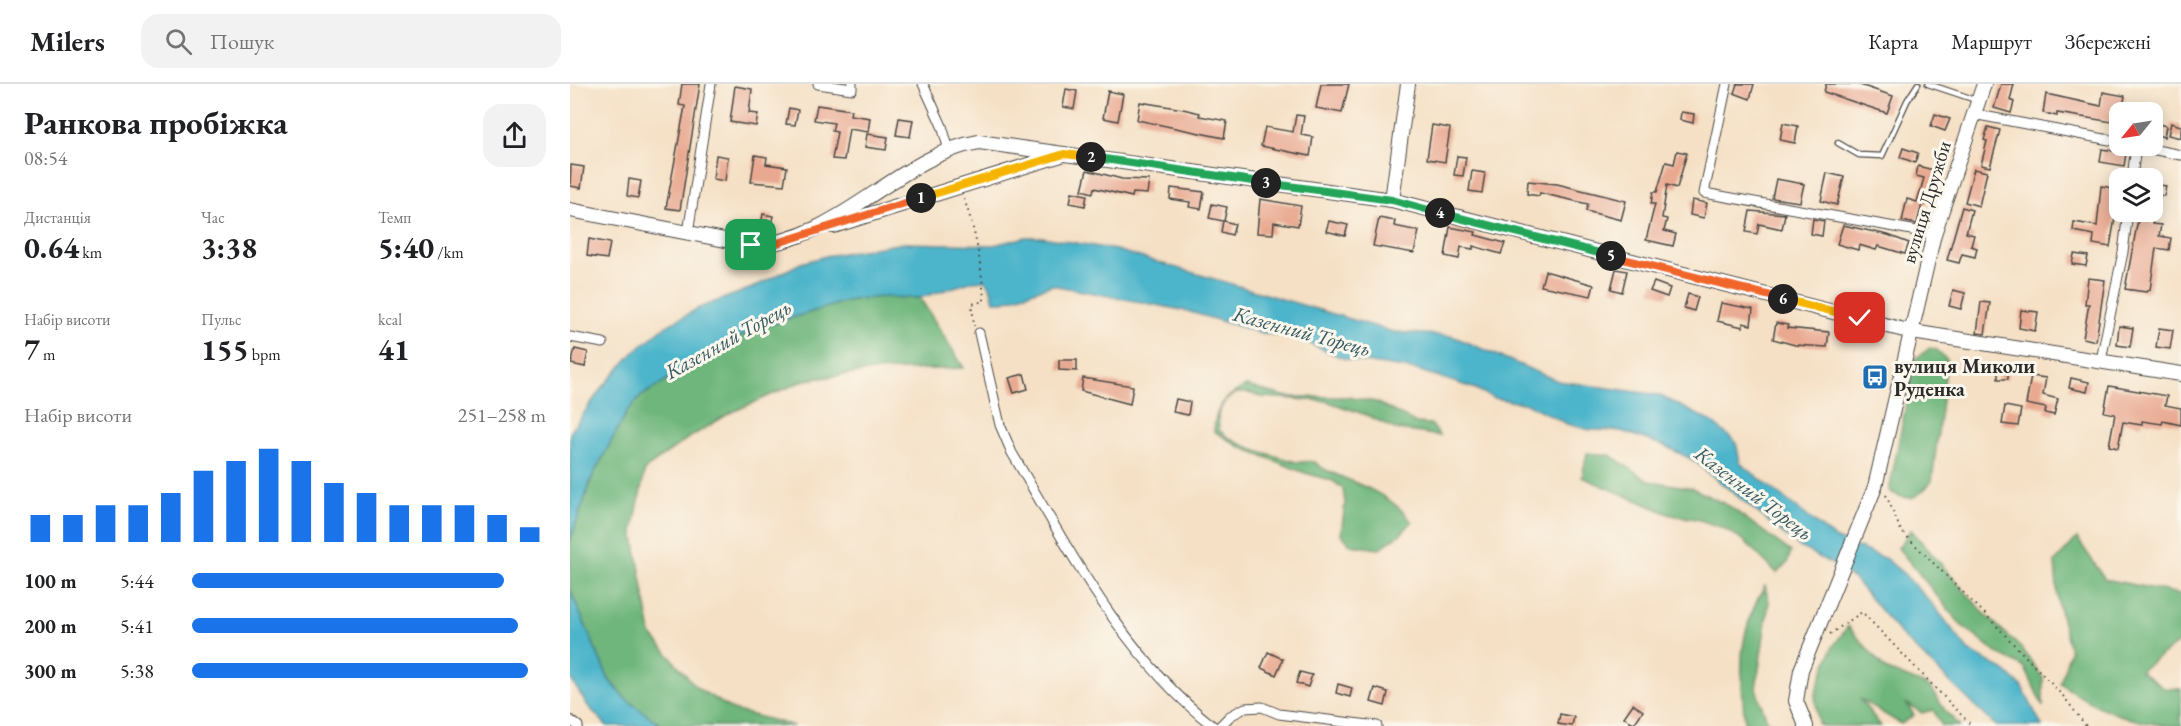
<!DOCTYPE html>
<html lang="uk">
<meta charset="utf-8">
<style>
:root{--surface:#fff;--page:#f2f2f2;--text:#202124;--muted:#757577;--line:#e0e0e0;--accent:#1a73e8}
body{margin:0;font-family:"EB Garamond",serif;background:var(--page);color:var(--text);height:100vh;display:flex;flex-direction:column;font-size:22px;white-space:nowrap}
*{box-sizing:border-box;margin:0}
p{font-size:20px;color:var(--muted)}
.icon{flex:none;width:33px;height:33px;fill:none;stroke:currentColor;stroke-width:2;stroke-linecap:round;stroke-linejoin:round}
.map{position:relative;flex:1;overflow:hidden}
.drawer{display:flex;flex-direction:column;background:var(--surface);width:570px}
.drawer>*{flex:none}
.needle{width:39px;rotate:240deg}
.fabs{position:absolute;left:1539px;top:18px;display:grid;gap:12px}
.fabs a{display:grid;place-items:center;width:54px;height:54px;border-radius:12px;background:var(--surface);box-shadow:0 3px 15px #0003;font-size:30px}
.pin{position:absolute;display:grid;place-items:center;width:51px;height:51px;color:#fff;margin:-26px;border-radius:12px;box-shadow:0 3px 9px #0006}
.km{position:absolute;width:30px;height:30px;margin:-15px;border-radius:50%;background:#222;color:#fff;font-size:16px;line-height:30px;text-align:center}
.round{display:grid;place-items:center;flex:none;width:63px;height:63px;border-radius:18px;background:var(--page)}
.overview{display:flex;align-items:center;justify-content:space-between;height:102px;padding:0 24px}
h1{font-size:33px;font-weight:700;line-height:45px}
.stats{display:grid;grid-template-columns:repeat(3,1fr);gap:9px;height:102px;padding:6px 24px}
.stats div{display:grid;align-content:center}
.stats b{font-size:30px;font-weight:700}
.stats small{font-size:16px;font-weight:400}
.stats p{font-size:16px}
.chart{height:168px;padding:12px 24px}
.chart p{display:flex;justify-content:space-between}
.chart svg{width:100%;height:108px;margin-top:6px;stroke:var(--accent);stroke-width:6}
ul{padding:0 24px;list-style:none;font-size:20px}
li{display:grid;grid-template-columns:96px 72px 1fr;align-items:center;height:45px}
li i{height:15px;border-radius:8px;background:var(--accent)}
header{display:flex;align-items:center;gap:36px;box-sizing:border-box;height:84px;padding:0 30px;background:var(--surface);border-bottom:2px solid var(--line)}
header strong{font-size:28px}
nav{display:flex;gap:33px;margin-inline-start:auto;font-size:21px}
.search{width:420px;height:54px;background:var(--page);display:flex;align-items:center;gap:15px;box-sizing:border-box;padding:0 21px;border-radius:18px;color:var(--muted);font-size:22px}
main{display:flex;flex:1;min-height:0}
.map>svg:first-child{display:block}
.forest{fill:#6eb67c;stroke:#4c7054;stroke-width:1.5}
.water{fill:#4db5cb;stroke:#3c707b;stroke-width:1.5}
.building{fill:#e9a991}
.lines{fill:none;stroke-linecap:round;stroke-linejoin:round}
.lane-casing{stroke:#494642;stroke-width:7}
.street-casing{stroke:#494642;stroke-width:11}
.secondary-casing{stroke:#494642;stroke-width:16}
.path{stroke:#494642;stroke-width:2;stroke-dasharray:1.5 4.5;stroke-linecap:butt}
.lane{stroke:#fff;stroke-width:4.5}
.street{stroke:#fff;stroke-width:9}
.secondary{stroke:#fff;stroke-width:14}
.split-1-casing{stroke:#fff;stroke-width:12}
.split-2-casing{stroke:#fff;stroke-width:12}
.split-3-casing{stroke:#fff;stroke-width:12}
.split-4-casing{stroke:#fff;stroke-width:12}
.split-5-casing{stroke:#fff;stroke-width:12}
.split-6-casing{stroke:#fff;stroke-width:12}
.split-7-casing{stroke:#fff;stroke-width:12}
.split-1{stroke:#f0652b;stroke-width:8}
.split-2{stroke:#f5b400;stroke-width:8}
.split-3{stroke:#22a559;stroke-width:8}
.split-4{stroke:#22a559;stroke-width:8}
.split-5{stroke:#22a559;stroke-width:8}
.split-6{stroke:#f0652b;stroke-width:8}
.split-7{stroke:#f5b400;stroke-width:8}
.labels{text-anchor:middle;dominant-baseline:central;stroke-width:6;stroke-linejoin:round;paint-order:stroke}
.street-label{font-size:20px;fill:#2b2b2b;stroke:#fbf7ec}
.poi-label{font-size:20px;font-weight:bold;fill:#2b2b2b;stroke:#fbf7ec;text-anchor:start}
.water-label{font-size:21px;font-style:italic;fill:#375b63;stroke:#fbf7ec}
</style>
<header>
<strong>Milers</strong>
<div class="search"><svg class="icon" aria-label="search" viewBox="0 0 24 24"><circle cx="10" cy="10" r="6"/><path d="M15 15l6 6"/></svg>Пошук</div>
<nav><a>Карта</a><a>Маршрут</a><a>Збережені</a></nav>
</header>
<main>
<section class="drawer">
<div class="overview"><div><h1>Ранкова пробіжка</h1><p>08:54</p></div><a class="round"><svg class="icon" aria-label="share" viewBox="0 0 24 24"><path d="M12 15V3M7 8l5-5 5 5M5 13v7h14v-7"/></svg></a></div>
<div class="stats">
<div><p>Дистанція</p><b>0.64<small> km</small></b></div>
<div><p>Час</p><b>3:38</b></div>
<div><p>Темп</p><b>5:40<small> /km</small></b></div>
</div>
<div class="stats">
<div><p>Набір висоти</p><b>7<small> m</small></b></div>
<div><p>Пульс</p><b>155<small> bpm</small></b></div>
<div><p>kcal</p><b>41</b></div>
</div>
<div class="chart"><p><span>Набір висоти</span>251–258 m</p>
<svg viewBox="0 0 160 44" preserveAspectRatio="none"><path d="M5 44V33M15 44V33M25 44V29M35 44V29M45 44V24M55 44V15M65 44V11M75 44V6M85 44V11M95 44V20M105 44V24M115 44V29M125 44V29M135 44V29M145 44V33M155 44V38"/></svg>
</div>
<ul>
<li><b>100 m</b>5:44<i style="width:88%"></i></li>
<li><b>200 m</b>5:41<i style="width:92%"></i></li>
<li><b>300 m</b>5:38<i style="width:95%"></i></li>
</ul>
</section>
<div class="map">
<svg width="1611" height="642" viewBox="0 0 1611 642">
<rect width="100%" height="100%" fill="#fbf7ec"/>
<filter id="ink" filterUnits="userSpaceOnUse"><feTurbulence type="fractalNoise" baseFrequency=".0167" numOctaves="2"/><feDisplacementMap in="SourceGraphic" scale="12" xChannelSelector="R" yChannelSelector="G"/><feConvolveMatrix kernelMatrix="1 2 1 2 8 2 1 2 1" color-interpolation-filters="sRGB"/></filter>
<filter id="wash" filterUnits="userSpaceOnUse"><feTurbulence type="fractalNoise" baseFrequency=".008" numOctaves="4" result="noise"/><feDisplacementMap in="SourceGraphic" scale="24" xChannelSelector="R" yChannelSelector="G"/><feGaussianBlur stdDeviation="1.35" result="paint"/><feColorMatrix in="noise" values="0 0 0 0 0 0 0 0 0 0 0 0 0 0 0 0 0 1.4 0 .05"/><feComposite in="paint" operator="in"/></filter>
<g filter="url(#wash)">
<rect width="100%" height="100%" fill="#f5e0c5"/>
<!-- forest -->
<g class="forest">
<polygon points="311,213 350,214 394,284 303,287 235,296 160,329 117,355 75,385 63,447 81,550 127,604 163,626 224,642 92,642 56,615 39,596 0,506 0,457 22,393 57,328 71,312 153,261 186,245 280,216"/>
<path d="M1360,264L1367,266L1377,276L1362,397C1347,415 1340,419 1319,407L1345,275Z"/>
<path d="M676,302L718,313H777L806,318L846,339L861,340L870,352L825,345L799,332L756,317L693,313L678,309H665L654,318L648,331L649,346C668,364 701,370 726,378C732,379 739,376 744,378C748,380 752,384 756,386C788,401 819,408 842,438L832,449L809,465L781,461L771,450L775,420L773,405L763,397L735,389L668,362L644,347C645,322 655,313 676,302Z"/>
<polygon points="1017,369 1040,371 1079,397 1122,404 1159,422 1221,468 1217,479 1207,489 1173,456 1153,444 1127,435 1101,431 1012,393"/>
<polygon points="1341,446 1413,528 1453,566 1473,594 1473,623 1455,584 1427,569 1391,541 1328,464"/>
<path d="M1507,454L1535,495L1611,510V557L1570,587L1594,604L1611,605V642C1568,642 1524,625 1490,599L1500,567L1488,519L1485,478Z"/>
<path d="M1195,502L1199,517L1186,605L1199,642H1175C1171,587 1165,552 1195,502Z"/>
<polygon points="1278,542 1315,585 1360,603 1376,628 1390,642 1372,642 1363,626 1352,629 1336,619 1344,631 1331,640 1290,615 1311,642 1252,642 1248,639 1245,610 1262,564"/>
</g>
<!-- water -->
<g class="water">
<polygon points="456,153 472,153 546,166 824,248 882,252 988,297 1089,311 1140,337 1166,358 1170,379 1266,455 1316,475 1334,490 1364,522 1398,566 1435,587 1452,603 1472,642 1426,642 1332,552 1285,496 1262,480 1230,463 1123,376 1095,362 1051,347 1020,346 997,340 958,320 923,314 906,305 847,286 775,275 727,254 688,248 617,227 482,201 434,217 424,217 420,202 415,196 403,197 350,214 311,213 280,216 186,245 153,261 71,312 57,328 22,393 0,457 0,349 31,305 63,269 93,244 129,224 182,204 231,179 256,172 334,159 424,161"/>
<polygon points="0,506 39,596 56,615 92,642 37,642 18,622 0,594"/>
</g>
<g id="blocks">
<!-- building -->
<g class="building">
<polygon points="112,0 130,0 110,126 96,124 115,22 109,21"/>
<polygon points="751,0 779,0 772,29 746,24"/>
<polygon points="1167,0 1184,0 1180,15 1164,9"/>
<polygon points="1256,0 1287,0 1323,12 1317,29 1254,8"/>
<polygon points="1431,0 1444,0 1440,16 1444,18 1441,29 1424,24"/>
<polygon points="165,2 182,5 179,29 188,30 186,42 160,38"/>
<polygon points="496,5 507,7 504,25 493,23"/>
<polygon points="538,7 553,10 548,37 533,34"/>
<polygon points="1533,8 1555,12 1552,28 1543,30 1542,38 1487,29 1487,32 1473,29 1476,10 1531,22"/>
<polygon points="570,18 613,25 630,29 629,32 657,37 654,54 567,36"/>
<polygon points="247,21 281,26 280,31 300,34 298,48 279,45 274,76 262,75 267,48 262,47 264,39 244,36"/>
<polygon points="219,24 228,26 225,41 216,40"/>
<polygon points="1111,28 1124,30 1123,39 1110,36"/>
<polygon points="1365,30 1380,35 1375,47 1361,42"/>
<polygon points="726,31 734,32 731,51 743,53 740,72 691,62 695,43 723,48"/>
<polygon points="329,34 343,36 340,53 326,51"/>
<polygon points="1213,39 1228,42 1225,59 1210,56"/>
<polygon points="1585,39 1596,42 1594,53 1583,50"/>
<polygon points="1601,39 1611,42 1611,54 1598,51"/>
<polygon points="862,41 880,44 875,78 857,75"/>
<polygon points="1418,43 1430,46 1420,83 1411,81 1417,57 1414,56"/>
<polygon points="297,50 318,53 316,66 295,63"/>
<polygon points="1333,64 1348,69 1345,79 1330,73"/>
<polygon points="1532,65 1556,69 1554,82 1530,78"/>
<polygon points="1107,67 1117,69 1107,104 1097,101 1092,134 1097,135 1094,147 1106,150 1103,162 1076,156 1085,120 1081,120 1083,108 1087,108 1096,78 1104,80"/>
<polygon points="146,71 158,73 155,97 143,95"/>
<polygon points="185,71 197,73 196,80 217,83 214,101 181,98"/>
<polygon points="887,72 896,73 893,92 884,91"/>
<polygon points="1,81 14,83 11,104 0,102"/>
<polygon points="1348,82 1367,87 1356,121 1352,120 1347,140 1332,137 1337,115 1347,118 1354,94 1346,92"/>
<polygon points="1404,85 1417,88 1409,122 1395,118"/>
<polygon points="517,86 552,95 579,96 577,110 563,109 562,113 524,104 523,109 512,106"/>
<polygon points="902,87 915,89 912,109 899,107"/>
<polygon points="1257,89 1274,93 1267,121 1251,117"/>
<polygon points="59,95 71,97 68,114 57,112"/>
<polygon points="1206,95 1234,100 1230,118 1202,114"/>
<polygon points="958,97 987,100 1056,117 1051,136 1016,127 1018,120 970,109 969,112 957,110"/>
<polygon points="1582,100 1596,102 1594,112 1582,110"/>
<polygon points="1531,102 1550,105 1540,163 1523,160 1524,151 1503,147 1504,138 1527,142"/>
<polygon points="601,104 634,108 631,125 619,123 620,118 600,115"/>
<polygon points="502,108 517,111 515,122 500,119"/>
<polygon points="690,115 731,122 728,142 704,138 703,150 687,149"/>
<polygon points="1122,116 1137,119 1134,134 1120,131"/>
<polygon points="642,120 657,123 654,137 665,140 662,151 651,148 653,137 639,134"/>
<polygon points="1392,123 1402,126 1396,149 1404,151 1401,162 1407,164 1405,173 1392,170 1389,179 1377,176"/>
<polygon points="1180,127 1215,130 1212,145 1189,140 1187,150 1176,148"/>
<polygon points="193,130 203,132 201,142 191,141"/>
<polygon points="1569,130 1584,132 1582,140 1591,141 1589,152 1601,154 1599,166 1586,164 1580,206 1576,208 1555,205"/>
<polygon points="809,134 825,137 824,142 849,147 844,169 803,162"/>
<polygon points="1243,135 1254,137 1252,152 1241,150"/>
<polygon points="759,137 778,141 775,152 756,147"/>
<polygon points="1273,141 1318,151 1339,159 1335,170 1308,162 1306,166 1289,161 1288,166 1267,160"/>
<polygon points="880,143 906,148 905,151 935,159 931,170 903,162 903,165 891,163 889,175 875,172"/>
<polygon points="19,155 40,159 37,175 17,172"/>
<polygon points="1504,170 1518,172 1516,182 1502,180"/>
<polygon points="1046,185 1057,187 1052,208 1041,205"/>
<polygon points="975,187 1024,201 1021,212 971,202"/>
<polygon points="1518,194 1535,196 1526,257 1513,254 1519,220 1515,220"/>
<polygon points="1084,198 1100,204 1097,213 1080,207"/>
<polygon points="1383,206 1395,209 1391,225 1379,222"/>
<polygon points="1118,210 1128,213 1124,227 1114,224"/>
<polygon points="1411,218 1420,219 1415,250 1407,249"/>
<polygon points="1151,219 1183,225 1181,241 1173,239 1173,243 1147,237"/>
<polygon points="1451,226 1468,228 1465,247 1449,244"/>
<polygon points="1206,239 1218,241 1217,244 1259,248 1257,263 1225,261 1203,255"/>
<polygon points="1549,242 1563,244 1560,263 1547,261"/>
<polygon points="1589,244 1603,246 1600,265 1586,263"/>
<polygon points="5,265 18,268 15,283 1,280"/>
<polygon points="489,276 507,276 507,287 489,286"/>
<rect x="1428" y="283" width="10" height="12"/>
<polygon points="454,290 458,305 444,309 439,294"/>
<polygon points="1461,292 1476,294 1473,311 1488,315 1484,331 1475,329 1476,324 1456,320"/>
<polygon points="513,294 563,302 560,320 511,307"/>
<polygon points="1501,294 1519,298 1517,308 1499,304"/>
<polygon points="1539,302 1597,312 1595,321 1611,324 1611,341 1593,337 1592,340 1572,337 1572,341 1553,338 1548,364 1539,362 1545,330 1534,328"/>
<polygon points="606,315 620,318 618,331 603,328"/>
<polygon points="1435,322 1451,325 1448,342 1432,340"/>
<polygon points="698,568 713,575 706,591 691,584"/>
<polygon points="730,588 742,591 738,603 726,599"/>
<polygon points="768,600 782,604 780,613 766,609"/>
<polygon points="805,604 818,608 815,622 801,618"/>
<polygon points="1063,620 1073,627 1064,640 1054,633"/>
<polygon points="990,630 1004,633 1002,642 988,640"/>
</g>
</g>
</g>
<g filter="url(#ink)">
<use href="#blocks" fill-opacity="0" stroke="#494642" stroke-width="1.5"/>
<g class="lines">
<defs>
<g id="lane">
<polyline points="1358,0 1406,16"/>
<polyline points="1268,59 1289,71 1312,72 1337,17 1348,0"/>
</g>
<g id="street">
<polyline points="248,0 282,5 282,0"/>
<polyline points="353,0 372,42 379,66"/>
<polyline points="1157,0 1134,109 1364,150"/>
<polyline points="1403,30 1550,58"/>
<polyline points="1566,62 1611,71"/>
<polyline points="1562,94 1566,62"/>
<polyline points="118,149 141,0"/>
<path d="M409,249L430,341L442,369C499,465 553,572 643,642"/>
<polyline points="0,253 33,259"/>
<polyline points="1531,276 1553,168 1558,128"/>
<polyline points="0,636 8,642"/>
<polyline points="650,642 660,632 675,624 692,623 709,630 807,642"/>
</g>
<g id="secondary">
<polyline points="822,116 838,0"/>
<path d="M0,126L181,161C267,160 328,71 409,58L822,116L1342,248L1611,290"/>
<polyline points="263,142 491,71"/>
<polyline points="1236,642 1226,617 1231,586 1305,403 1364,150 1414,0"/>
</g>
</defs>
<!-- lane casing -->
<use href="#lane" class="lane-casing"/>
<!-- street casing -->
<use href="#street" class="street-casing"/>
<!-- secondary casing -->
<use href="#secondary" class="secondary-casing"/>
<!-- path -->
<g class="path">
<path d="M394,115C406,148 412,183 414,217L402,220L404,242"/>
<polyline points="1316,411 1331,447 1416,531 1494,613 1516,642"/>
<polyline points="1260,550 1292,528 1402,642"/>
</g>
<!-- lane -->
<use href="#lane" class="lane"/>
<!-- street -->
<use href="#street" class="street"/>
<!-- secondary -->
<use href="#secondary" class="secondary"/>
</g>
</g>
<g class="lines" filter="url(#ink)">
<defs>
<polyline id="split-1" points="181,161 201,161 351,114"/>
<polyline id="split-2" points="351,114 494,70 521,73"/>
<polyline id="split-3" points="521,73 696,99"/>
<polyline id="split-4" points="696,99 822,116 870,129"/>
<polyline id="split-5" points="870,129 1041,172"/>
<polyline id="split-6" points="1041,172 1213,215"/>
<polyline id="split-7" points="1213,215 1290,234"/>
</defs>
<!-- split-1 casing -->
<use href="#split-1" class="split-1-casing"/>
<!-- split-2 casing -->
<use href="#split-2" class="split-2-casing"/>
<!-- split-3 casing -->
<use href="#split-3" class="split-3-casing"/>
<!-- split-4 casing -->
<use href="#split-4" class="split-4-casing"/>
<!-- split-5 casing -->
<use href="#split-5" class="split-5-casing"/>
<!-- split-6 casing -->
<use href="#split-6" class="split-6-casing"/>
<!-- split-7 casing -->
<use href="#split-7" class="split-7-casing"/>
<!-- split-1 -->
<use href="#split-1" class="split-1"/>
<!-- split-2 -->
<use href="#split-2" class="split-2"/>
<!-- split-3 -->
<use href="#split-3" class="split-3"/>
<!-- split-4 -->
<use href="#split-4" class="split-4"/>
<!-- split-5 -->
<use href="#split-5" class="split-5"/>
<!-- split-6 -->
<use href="#split-6" class="split-6"/>
<!-- split-7 -->
<use href="#split-7" class="split-7"/>
</g>
<!-- icons -->
<defs>
<symbol id="bus-square" viewBox="-11 -11 22 22"><rect x="-9" y="-9" width="18" height="18" rx="4" fill="#1f6fb2" stroke="#fbf7ec"/><path d="M-5-6H5V4H4V6H2V4H-2V6H-4V4H-5ZM-3.5-4V0h7V-4ZM-3.5 1.2v1.5H-2V1.2ZM2 1.2v1.5H3.5V1.2Z" fill="#fff"/></symbol>
</defs>
<g fill-rule="evenodd">
<use href="#bus-square" x="1290" y="278" width="30" height="30"/>
</g>
<g class="labels">
<!-- street labels -->
<g class="street-label">
<text transform="translate(1356 118) rotate(-73)">вулиця Дружби</text>
</g>
<!-- poi labels -->
<g class="poi-label">
<text x="1324" y="282">вулиця Миколи<tspan x="1324" dy="23">Руденка</tspan></text>
</g>
<!-- water labels -->
<g class="water-label">
<text transform="translate(732 247) rotate(15)">Казенний Торець</text>
<text transform="translate(158 255) rotate(-29)">Казенний Торець</text>
<text transform="translate(1184 409) rotate(37)">Казенний Торець</text>
</g>
</g>
</svg>
<div class="fabs">
<a><svg class="needle" viewBox="-14 -14 28 28"><path d="M0-13l5 13h-10z" fill="#e53935"/><path d="M0 13l5-13h-10z" fill="#757577"/></svg></a>
<a><svg class="icon" aria-label="layers" viewBox="0 0 24 24"><path d="M12 4l9 5-9 5-9-5zM3 14l9 5 9-5"/></svg></a>
</div>
<div class="pin" style="left:181px;top:161px;background:#1e9e55"><svg class="icon" aria-label="arrive" viewBox="0 0 24 24"><path d="M6 21V4h12l-3 4 3 4H6"/></svg></div>
<div class="pin" style="left:1290px;top:234px;background:#d93025"><svg class="icon" aria-label="check" viewBox="0 0 24 24"><path d="M5 12l5 5 9-10"/></svg></div>
<b class="km" style="left:351px;top:114px">1</b>
<b class="km" style="left:521px;top:73px">2</b>
<b class="km" style="left:696px;top:99px">3</b>
<b class="km" style="left:870px;top:129px">4</b>
<b class="km" style="left:1041px;top:172px">5</b>
<b class="km" style="left:1213px;top:215px">6</b>
</div>
</main>
